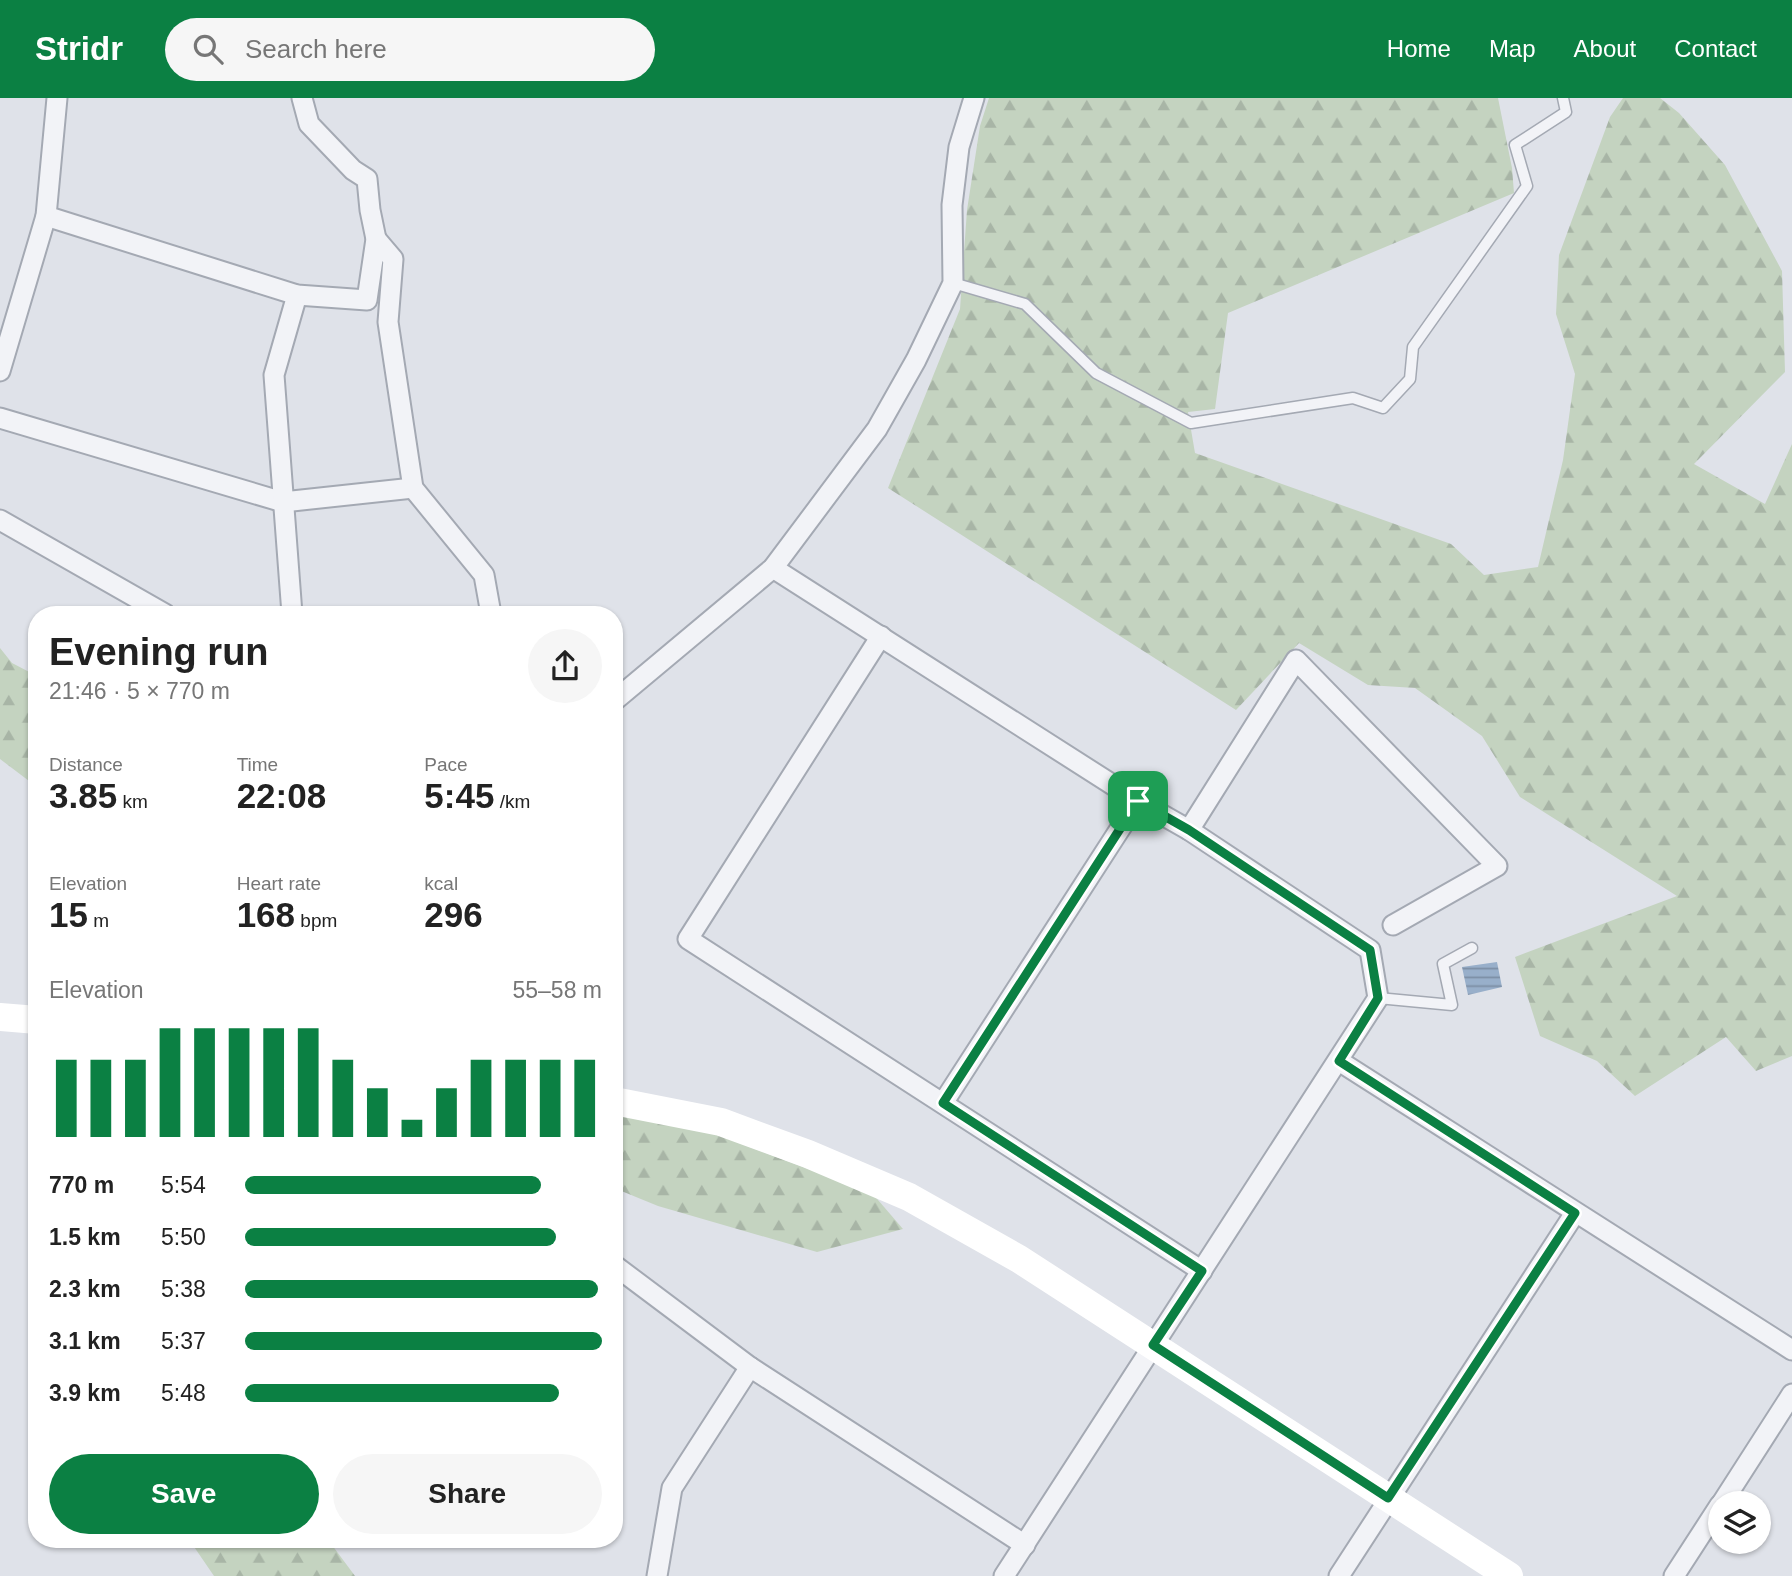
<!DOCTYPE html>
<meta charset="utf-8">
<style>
:root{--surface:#fff;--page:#f6f6f6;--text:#222;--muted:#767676;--accent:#0b8043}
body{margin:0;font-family:Arial,sans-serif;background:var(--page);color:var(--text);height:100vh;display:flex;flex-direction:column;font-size:26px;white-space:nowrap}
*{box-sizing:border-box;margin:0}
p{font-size:23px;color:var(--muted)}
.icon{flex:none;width:38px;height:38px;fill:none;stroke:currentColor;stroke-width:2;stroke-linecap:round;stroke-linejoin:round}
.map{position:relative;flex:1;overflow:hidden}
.sheet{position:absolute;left:28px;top:508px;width:595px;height:942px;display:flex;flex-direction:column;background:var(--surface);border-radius:28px;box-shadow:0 2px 5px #0004}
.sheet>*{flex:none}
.tools{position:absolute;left:1708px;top:1393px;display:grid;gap:14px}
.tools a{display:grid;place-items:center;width:63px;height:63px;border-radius:50%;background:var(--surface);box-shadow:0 2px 5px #0004;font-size:35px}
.pin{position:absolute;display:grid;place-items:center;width:60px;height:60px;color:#fff;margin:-30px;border-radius:14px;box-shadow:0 4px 10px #0006}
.round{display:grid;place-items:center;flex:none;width:74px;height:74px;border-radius:37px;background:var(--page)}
.head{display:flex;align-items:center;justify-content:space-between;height:119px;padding:0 21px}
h1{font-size:38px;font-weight:600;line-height:52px}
.stats{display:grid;grid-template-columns:repeat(3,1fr);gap:10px;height:119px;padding:7px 21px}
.stats div{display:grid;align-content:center}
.stats b{font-size:35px;font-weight:600}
.stats small{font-size:19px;font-weight:400}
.stats p{font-size:19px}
.chart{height:196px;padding:14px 21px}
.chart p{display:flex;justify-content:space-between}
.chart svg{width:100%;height:126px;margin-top:7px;stroke:var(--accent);stroke-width:6}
.primary-button{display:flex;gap:14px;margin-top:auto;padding:14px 21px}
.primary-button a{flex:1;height:80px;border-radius:42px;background:var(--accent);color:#fff;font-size:28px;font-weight:600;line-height:80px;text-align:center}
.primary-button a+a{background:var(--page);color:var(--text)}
ul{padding:0 21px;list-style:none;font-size:23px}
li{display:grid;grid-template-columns:112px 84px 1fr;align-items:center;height:52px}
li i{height:18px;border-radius:9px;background:var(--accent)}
header{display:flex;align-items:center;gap:42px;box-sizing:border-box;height:98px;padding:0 35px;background:var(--accent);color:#fff}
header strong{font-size:33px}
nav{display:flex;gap:38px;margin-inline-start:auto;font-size:24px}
.search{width:490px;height:63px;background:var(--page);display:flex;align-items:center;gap:18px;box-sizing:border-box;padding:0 24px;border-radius:38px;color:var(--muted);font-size:26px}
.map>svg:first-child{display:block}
.forest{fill:url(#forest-firs)}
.water{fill:url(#water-rules)}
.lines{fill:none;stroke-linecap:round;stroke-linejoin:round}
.lane-casing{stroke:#a4a9b3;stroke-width:13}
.street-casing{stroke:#a4a9b3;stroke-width:23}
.lane{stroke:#f2f3f7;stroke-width:10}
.street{stroke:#f2f3f7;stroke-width:19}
.secondary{stroke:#fff;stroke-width:28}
.route-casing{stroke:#fff;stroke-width:14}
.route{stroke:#0b8043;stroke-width:9}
</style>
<header>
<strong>Stridr</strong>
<div class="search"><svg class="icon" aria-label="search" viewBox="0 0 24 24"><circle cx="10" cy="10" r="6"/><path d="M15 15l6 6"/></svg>Search here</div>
<nav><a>Home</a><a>Map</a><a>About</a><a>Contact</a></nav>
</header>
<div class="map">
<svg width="1792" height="1478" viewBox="0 0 1792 1478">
<defs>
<pattern id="forest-firs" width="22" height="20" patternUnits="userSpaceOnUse" patternTransform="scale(1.75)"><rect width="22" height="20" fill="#c4d3c0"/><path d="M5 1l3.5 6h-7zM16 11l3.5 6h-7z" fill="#a8b5a6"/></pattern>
<pattern id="water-rules" width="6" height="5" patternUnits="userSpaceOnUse" patternTransform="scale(1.75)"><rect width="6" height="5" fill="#98afca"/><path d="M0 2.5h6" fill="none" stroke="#7c8fa5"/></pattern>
</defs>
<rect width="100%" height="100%" fill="#dfe2e9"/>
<!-- forest -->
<g class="forest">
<polygon points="989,0 1498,0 1512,70 1514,95 1228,215 1215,311 1188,314 1195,355 1451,446 1484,477 1538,469 1563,362 1575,276 1556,216 1559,157 1610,19 1623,0 1660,0 1679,15 1725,67 1782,173 1785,274 1694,366 1765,406 1792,346 1792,958 1756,973 1726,939 1635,998 1597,963 1540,938 1515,859 1677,798 1520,699 1482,638 1415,590 1368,587 1299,545 1236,612 888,390 960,211 967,112 980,28"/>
<polygon points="0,550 12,565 37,578 37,689 0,661"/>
<polygon points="614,1015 694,1028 872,1095 903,1131 817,1154 658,1108 614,1090"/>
<polygon points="188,1440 362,1440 332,1447 355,1478 214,1478"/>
</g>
<!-- water -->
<polygon class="water" points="1497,864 1502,889 1468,897 1462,869"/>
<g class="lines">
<defs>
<g id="lane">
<polyline points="953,185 1025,206 1096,275 1191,325 1353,300 1383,310 1410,281 1413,249 1527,88 1515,47 1566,14 1563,0"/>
<polyline points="1378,900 1452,907 1443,866 1472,850"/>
</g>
<g id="street">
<polyline points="46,118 297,197 367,202 376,141 370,112 367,81 353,72 309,26 302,0"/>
<polyline points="376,141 393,161 388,224 413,390 484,477 491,516"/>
<polyline points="0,273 46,118 57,0"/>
<polyline points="0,320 283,404 413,390"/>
<polyline points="0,422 165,516"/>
<polyline points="773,470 1138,703 1189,732 1370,852 1378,900 1004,1478"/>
<polyline points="292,516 274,277 297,197"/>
<polyline points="881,538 688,841 1202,1173"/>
<polyline points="614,603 773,470 877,331 916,262 953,185 952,107 959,49 974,0"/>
<polyline points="1189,732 1296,562 1497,768 1393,827"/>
<polyline points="1339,963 1792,1252"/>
<polyline points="943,1005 1138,703"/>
<polyline points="614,1167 750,1269 1025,1447"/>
<polyline points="1722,1405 1792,1296"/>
<polyline points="657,1478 672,1390 750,1269"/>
<polyline points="1339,1478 1575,1115"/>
<polyline points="1674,1478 1720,1407"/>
</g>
</defs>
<!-- lane casing -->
<use href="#lane" class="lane-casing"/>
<!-- street casing -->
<use href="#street" class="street-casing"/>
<!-- lane -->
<use href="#lane" class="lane"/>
<!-- street -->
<use href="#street" class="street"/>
<!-- secondary -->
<g class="secondary">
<polyline points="0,919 37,922"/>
<polyline points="614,1003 721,1024 808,1056 909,1099 1019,1161 1509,1478"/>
</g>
</g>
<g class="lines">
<defs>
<polygon id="route" points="1138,703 1189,732 1370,852 1378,900 1339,963 1575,1115 1388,1400 1153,1247 1202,1173 943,1005"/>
</defs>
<!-- route casing -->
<use href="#route" class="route-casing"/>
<!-- route -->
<use href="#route" class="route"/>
</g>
</svg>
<div class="tools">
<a><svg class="icon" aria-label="layers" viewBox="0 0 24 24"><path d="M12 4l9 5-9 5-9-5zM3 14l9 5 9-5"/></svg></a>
</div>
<div class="pin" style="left:1138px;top:703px;background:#1e9e55"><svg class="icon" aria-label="arrive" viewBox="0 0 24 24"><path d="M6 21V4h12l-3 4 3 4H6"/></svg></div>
<section class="sheet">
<div class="head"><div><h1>Evening run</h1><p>21:46 · 5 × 770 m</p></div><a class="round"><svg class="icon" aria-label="share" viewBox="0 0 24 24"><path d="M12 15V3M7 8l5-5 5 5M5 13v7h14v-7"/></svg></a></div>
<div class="stats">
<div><p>Distance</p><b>3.85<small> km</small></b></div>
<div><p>Time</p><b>22:08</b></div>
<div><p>Pace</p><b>5:45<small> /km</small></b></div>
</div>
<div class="stats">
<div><p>Elevation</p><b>15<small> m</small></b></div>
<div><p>Heart rate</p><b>168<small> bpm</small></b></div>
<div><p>kcal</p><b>296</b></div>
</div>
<div class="chart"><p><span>Elevation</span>55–58 m</p>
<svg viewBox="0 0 160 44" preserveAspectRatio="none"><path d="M5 44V17M15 44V17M25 44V17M35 44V6M45 44V6M55 44V6M65 44V6M75 44V6M85 44V17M95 44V27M105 44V38M115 44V27M125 44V17M135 44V17M145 44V17M155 44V17"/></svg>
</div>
<ul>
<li><b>770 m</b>5:54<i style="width:83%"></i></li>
<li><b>1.5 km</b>5:50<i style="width:87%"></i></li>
<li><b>2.3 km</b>5:38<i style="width:99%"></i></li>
<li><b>3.1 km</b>5:37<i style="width:100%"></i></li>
<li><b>3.9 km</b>5:48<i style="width:88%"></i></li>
</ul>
<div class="primary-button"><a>Save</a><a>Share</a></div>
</section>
</div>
